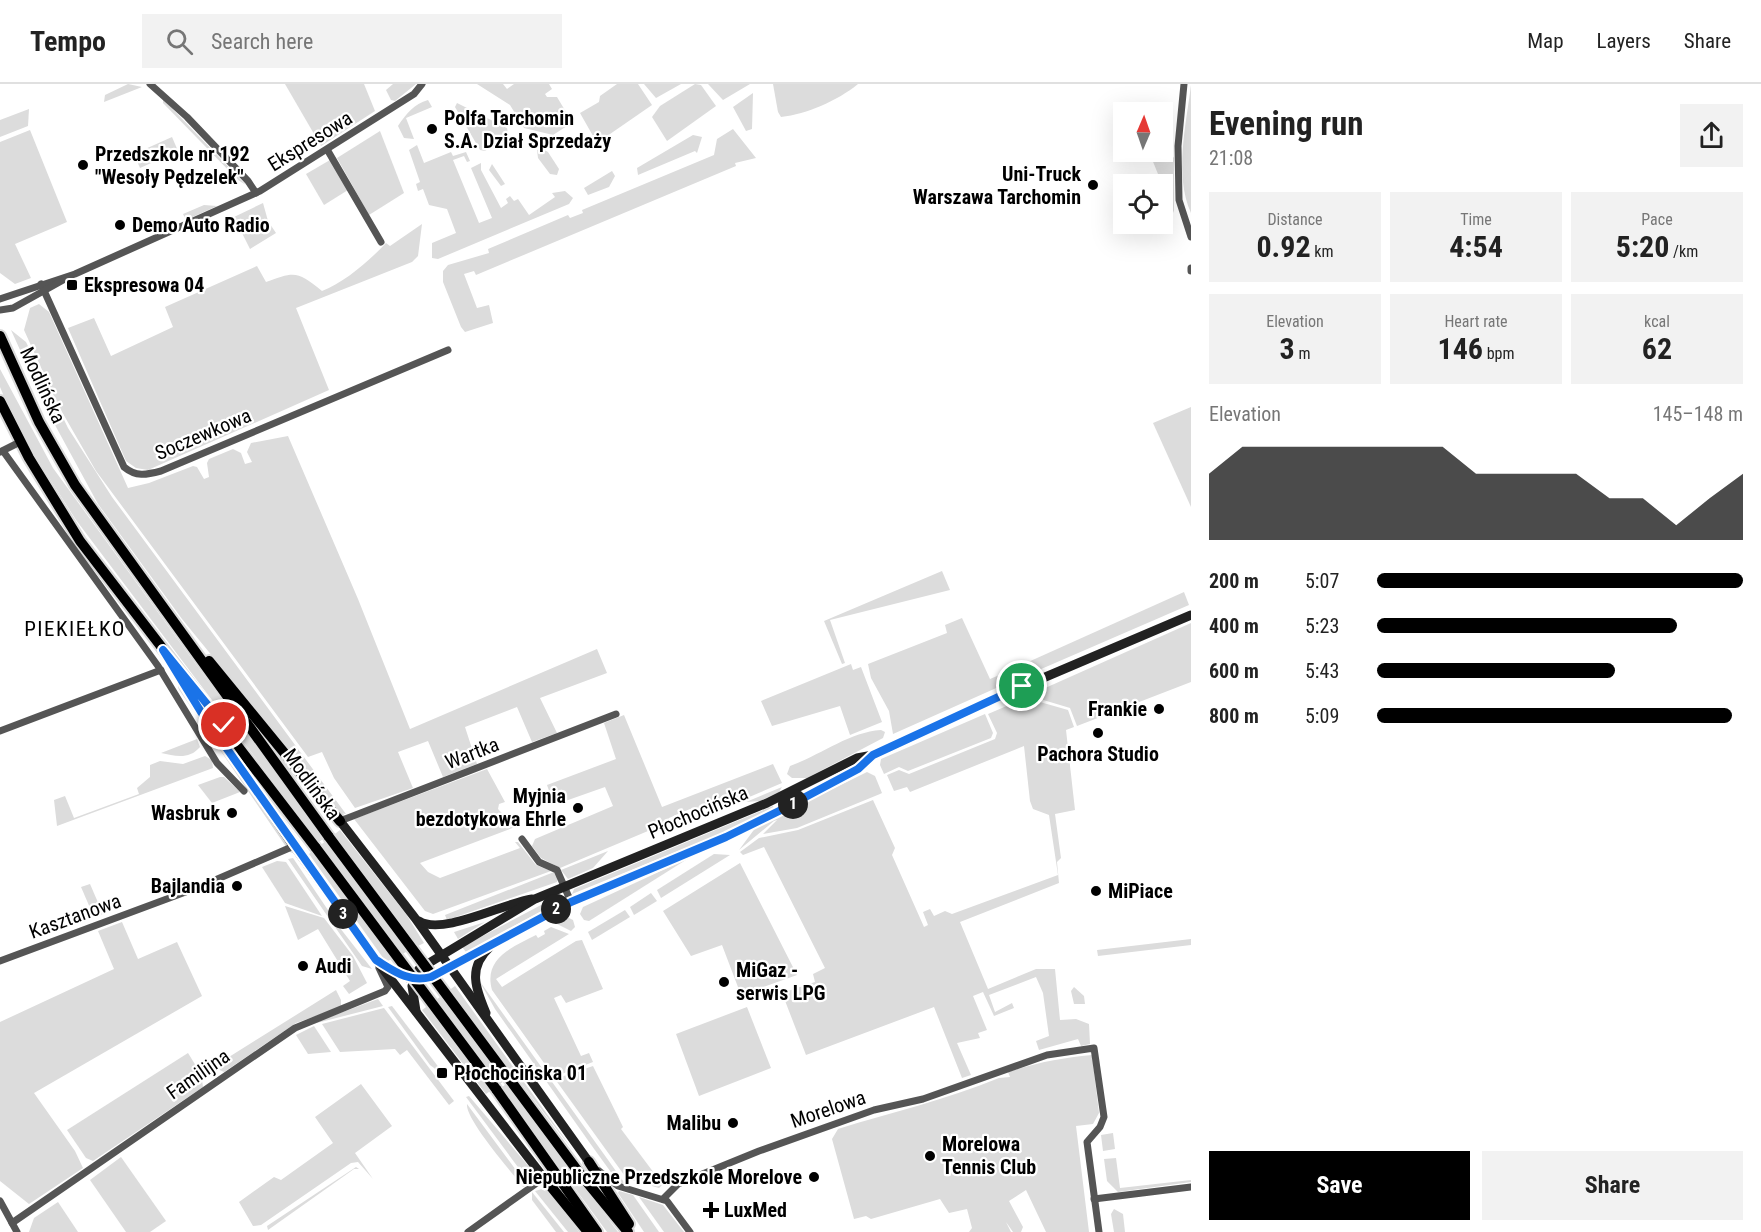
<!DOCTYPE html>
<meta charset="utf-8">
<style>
:root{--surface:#fff;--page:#f2f2f2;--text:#222;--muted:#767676;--line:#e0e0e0;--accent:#000}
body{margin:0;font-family:"Roboto Condensed",sans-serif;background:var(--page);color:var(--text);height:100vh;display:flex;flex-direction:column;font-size:22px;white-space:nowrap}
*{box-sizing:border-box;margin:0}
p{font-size:20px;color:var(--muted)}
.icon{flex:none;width:33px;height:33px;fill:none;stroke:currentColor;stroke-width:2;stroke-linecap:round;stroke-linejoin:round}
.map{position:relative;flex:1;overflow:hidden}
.panel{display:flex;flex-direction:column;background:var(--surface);width:570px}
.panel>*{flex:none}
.needle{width:39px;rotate:2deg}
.tools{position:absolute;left:1113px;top:18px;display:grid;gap:12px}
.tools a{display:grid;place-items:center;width:60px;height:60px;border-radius:0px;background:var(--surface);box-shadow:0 6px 24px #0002;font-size:30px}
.pin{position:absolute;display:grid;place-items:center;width:51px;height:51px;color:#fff;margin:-26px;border:3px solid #fff;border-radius:50%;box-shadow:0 2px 6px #0007}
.km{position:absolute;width:30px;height:30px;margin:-15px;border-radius:50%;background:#222;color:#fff;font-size:16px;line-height:30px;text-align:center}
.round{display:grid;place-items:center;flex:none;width:63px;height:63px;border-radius:0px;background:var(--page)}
.overview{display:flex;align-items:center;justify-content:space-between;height:102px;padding:0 18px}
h1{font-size:33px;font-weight:700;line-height:45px}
.stats{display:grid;grid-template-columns:repeat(3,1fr);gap:9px;height:102px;padding:6px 18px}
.stats div{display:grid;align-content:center;border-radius:0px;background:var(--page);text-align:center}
.stats b{font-size:30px;font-weight:700}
.stats small{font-size:16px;font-weight:400}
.stats p{font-size:16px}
.chart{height:168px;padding:12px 18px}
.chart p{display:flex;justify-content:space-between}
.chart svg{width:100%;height:108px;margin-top:6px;fill:var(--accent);opacity:.7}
.cta{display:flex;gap:12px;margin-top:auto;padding:12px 18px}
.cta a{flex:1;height:69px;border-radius:0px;background:var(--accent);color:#fff;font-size:24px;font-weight:700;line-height:69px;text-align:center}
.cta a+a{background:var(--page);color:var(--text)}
ul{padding:0 18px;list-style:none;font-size:20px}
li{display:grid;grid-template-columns:96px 72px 1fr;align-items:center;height:45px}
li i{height:15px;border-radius:8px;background:var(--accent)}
header{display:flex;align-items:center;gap:36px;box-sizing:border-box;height:84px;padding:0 30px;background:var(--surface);border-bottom:2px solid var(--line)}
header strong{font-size:28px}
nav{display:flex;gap:33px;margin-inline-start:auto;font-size:21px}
.search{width:420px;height:54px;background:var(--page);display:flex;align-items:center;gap:15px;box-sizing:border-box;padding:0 21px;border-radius:0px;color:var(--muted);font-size:22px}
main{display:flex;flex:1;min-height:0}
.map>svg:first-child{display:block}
.green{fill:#dcdcdc}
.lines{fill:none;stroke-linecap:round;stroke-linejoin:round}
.primary-casing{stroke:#dbdbdb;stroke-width:14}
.minor{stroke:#555;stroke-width:7}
.secondary{stroke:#222;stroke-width:9}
.primary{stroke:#000;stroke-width:10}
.primary-bridge-casing{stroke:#dbdbdb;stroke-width:14;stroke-linecap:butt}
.primary-bridge{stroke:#000;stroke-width:10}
.route-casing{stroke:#fff;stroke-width:12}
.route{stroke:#1a73e8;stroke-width:8}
.poi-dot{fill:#000;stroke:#fff;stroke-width:2}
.labels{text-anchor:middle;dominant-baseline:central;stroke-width:4.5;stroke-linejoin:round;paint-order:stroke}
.poi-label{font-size:20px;font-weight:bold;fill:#000;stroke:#fff;text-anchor:start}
.street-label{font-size:20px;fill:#000;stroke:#fff}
.neighbourhood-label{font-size:21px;letter-spacing:1.5px;fill:#000;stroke:#fff}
</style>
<header>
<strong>Tempo</strong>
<div class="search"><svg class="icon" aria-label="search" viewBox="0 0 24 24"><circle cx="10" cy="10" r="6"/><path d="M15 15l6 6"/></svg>Search here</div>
<nav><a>Map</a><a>Layers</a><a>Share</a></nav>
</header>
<main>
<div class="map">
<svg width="1191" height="1148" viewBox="0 0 1191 1148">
<rect width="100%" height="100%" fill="#fff"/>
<!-- green -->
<g class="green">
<polygon points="128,0 142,3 104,18 105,11"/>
<polygon points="285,0 364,0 375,27 321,62"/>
<polygon points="393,0 416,0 395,17 391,16 386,6"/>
<polygon points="477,0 503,0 507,5 514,0 549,0 552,5 545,10 547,13 557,13 569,33 570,40 553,51 524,44 510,21"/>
<polygon points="617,0 638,0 652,21 597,59 580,29 599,18 600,12"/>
<polygon points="644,0 681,0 656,14"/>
<polygon points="695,0 701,1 716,22 667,57 652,33 660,22"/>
<polygon points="708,0 750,0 723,16"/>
<path d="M773,0H858C837,17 807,30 781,33L778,28Z"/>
<path d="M1191,1V129C1174,91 1186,41 1191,1Z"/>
<polygon points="753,9 752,45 746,47 733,23"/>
<polygon points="163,15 246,101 238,96 163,19"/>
<path d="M428,16L432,23L406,34L414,55L404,54L398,42C406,30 414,20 428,16Z"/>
<polygon points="457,19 507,44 508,50 485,67 480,66 455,23"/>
<polygon points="29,25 28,42 0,53 0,36"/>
<polygon points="733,45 756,74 735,79 736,82 476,191 474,187 464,190 477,224 489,221 493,239 465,248 461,243 443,198 443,187 448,181 489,169 488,165 568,131 570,134 583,129 582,126 714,71 717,55"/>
<polygon points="30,46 67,138 15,160 31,194 15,200 0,189 0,58"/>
<polygon points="380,47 404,109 369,131 337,74"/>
<polygon points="693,51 702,53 697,69 695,67 638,91 637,84"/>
<polygon points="172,53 178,67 140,84 134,70"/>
<polygon points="1163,56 1174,74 1174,129 1149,68 1162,68"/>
<polygon points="417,61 424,79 451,68 453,72 466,68 470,77 467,78 464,72 453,76 479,139 492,134 471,84 481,79 481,86 501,124 508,119 506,115 510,112 514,117 518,115 529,131 555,113 552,109 565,107 573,114 569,120 438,175 432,174 432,159 456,149 447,125 429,121 423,105 418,107 416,100 420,98 409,66"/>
<polygon points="541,64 548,68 559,85 557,91 550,90 538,74 537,66"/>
<polygon points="330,76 348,106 324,121 306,90"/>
<polygon points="492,80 505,100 501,102 489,86"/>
<polygon points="612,87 615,92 609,103 588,111 584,104"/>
<polygon points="263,119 268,137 276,149 250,165 234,133"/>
<polygon points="204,121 217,122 186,136 183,130"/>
<path d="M422,140L418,172L412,178L296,224L329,306L148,386L136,384L126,377L68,244L94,234L111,272L173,243L165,223L257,182L266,198C295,187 298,187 322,207C345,198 369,177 386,159L390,162Z"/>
<polygon points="39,220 49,228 128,404 149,399 193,382 197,383 204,395 209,393 207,379 209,375 233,365 241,369 245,380 252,378 247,368 251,359 288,352 358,515 410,645 597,565 607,589 540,614 557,649 532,658 517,623 465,643 477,680 443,693 428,657 398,668 413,704 355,724 334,694 322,668 308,673 96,387 58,321 24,246 30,224"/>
<polygon points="11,246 26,258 68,344 112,413 346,730 340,729 182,535 98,420 49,330"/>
<polygon points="0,285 53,384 323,755 319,758 76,436 29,362 8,322 0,303"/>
<polygon points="1191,323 1191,423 1153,339"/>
<polygon points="942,487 950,506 830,536 845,579 842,580 824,537"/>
<polygon points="1184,508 1189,521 1025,592 1017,583"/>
<polygon points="962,534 990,595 1011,586 1012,597 893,650 889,627 871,594 868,580 947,549 945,541"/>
<polygon points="1191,539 1191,598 1077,642 1070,624 1040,615 1016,617"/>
<polygon points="851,580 853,586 861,583 882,638 850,651 840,622 772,642 761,617"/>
<polygon points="1040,618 1068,626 1074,643 1066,646 1075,726 1055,730 1061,774 1057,778 1059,799 960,838 988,905 1036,885 1055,885 1060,936 1076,935 1089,940 1090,960 1081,962 1078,955 1039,966 1036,957 1049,952 1043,909 1036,893 989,911 995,928 1012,919 1014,924 994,932 983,908 973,912 987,946 978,949 980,954 957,959 971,991 962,994 934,923 806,971 782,909 815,898 813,890 825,884 764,763 743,771 740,768 759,754 798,746 873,716 895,764 892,771 924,843 928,841 923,828 930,825 934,832 945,827 952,830 1058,791 1049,731 1033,725 1030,717 1024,662 910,708 907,703 894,707 887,691 899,686 909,690 995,655 997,649 988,630 1009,621"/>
<polygon points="985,630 993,649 991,654 908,687 899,683 884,690 880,681 881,675"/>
<polygon points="624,631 662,723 773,680 782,699 747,714 726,714 696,727 690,725 669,734 667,739 560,784 541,774 532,762 535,755 613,722 605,703 554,721 547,701 616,675 604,639"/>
<path d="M881,646L885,648L883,654L807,694H792L787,690L790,682C819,672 849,648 881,646Z"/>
<path d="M197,655L200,663C189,676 175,672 161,669Z"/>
<polygon points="205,672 212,676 213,684 57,742 54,716 65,712 74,734 139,710 137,704 150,693 150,681 160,677 183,680"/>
<polygon points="487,685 505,718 499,720 498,725 515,743 420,779 428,788 440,794 520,764 515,758 518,758 536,781 551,787 433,830 425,827 354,735"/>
<polygon points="867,688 875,692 882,709 880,710 797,744 763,750 777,736 774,737 739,766 756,743"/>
<polygon points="220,693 224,693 240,708 212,719 198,701"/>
<polygon points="782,703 779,708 760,717 746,718"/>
<polygon points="773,722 774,724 720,750 572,810 574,805"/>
<polygon points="340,746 406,830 424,859 386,878 309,770"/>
<polygon points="608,767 593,784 568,795 561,786"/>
<polygon points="714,770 730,771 661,814 657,806"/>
<polygon points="293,774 340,844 372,885 362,882 288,775"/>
<polygon points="689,774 589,837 584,836 580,830 583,823"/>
<polygon points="277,777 286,778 322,832 285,819 262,783"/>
<polygon points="740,779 797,891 741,911 722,861 691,872 663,827"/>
<polygon points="554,788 558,794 557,798 447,836 445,831"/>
<polygon points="90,800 103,830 94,833 81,803"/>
<polygon points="651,809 657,817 634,831 630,823"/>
<polygon points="558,812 562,816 466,868 462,863"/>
<polygon points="285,822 324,834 353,872 367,899 349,910 343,902 350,897 318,845 298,856"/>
<polygon points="625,826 630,833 592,856 588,848"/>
<polygon points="565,832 573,836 575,843 571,847 553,838"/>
<polygon points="122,838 138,875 177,858 202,912 34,1009 75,1067 83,1084 29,1120 0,1097 0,938 114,885 98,847"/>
<polygon points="485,838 458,855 454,848"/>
<path d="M551,843L569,850L496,895L502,903L576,857L582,856L603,905L566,919L561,911L554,914L581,972L589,969L593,978L554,993L492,906C483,874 513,863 536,851L538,854L545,850L544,847Z"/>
<polygon points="1191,855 1191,861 1098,872 1097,866"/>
<polygon points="481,900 481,899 626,1101 618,1098 592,1062 495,925"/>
<polygon points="455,902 575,1069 514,990 486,1010 422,926"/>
<polygon points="1074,903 1084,912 1085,920 1074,920 1071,907"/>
<polygon points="336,906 341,916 341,923 296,939 224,988 213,983"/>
<polygon points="378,915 383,922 305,942"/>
<polygon points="392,922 440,985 438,987 430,981 388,923"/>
<polygon points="747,923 771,984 699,1012 676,950"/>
<polygon points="384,924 454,1017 449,1021 407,966 400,971 395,965 340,968 322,940"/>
<polygon points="314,942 331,968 308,970 296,951"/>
<polygon points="188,969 201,990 203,1003 93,1077 86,1074 67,1046"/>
<path d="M1092,971L1099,1029L1093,1040L1076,1042L1089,1148H1046L1026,1106L1009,1117L1023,1143L1021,1148H1013L1006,1138L1011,1148H969L972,1144L967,1125L949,1129L940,1115L871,1135L866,1132L854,1135L832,1055L838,1045C892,1028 946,1016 999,994L1010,993L1008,988C1039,978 1061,974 1092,971Z"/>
<polygon points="593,982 623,1043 621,1045 657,1093 662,1101 659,1104 627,1095 555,995"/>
<polygon points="361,1000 392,1042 355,1069 373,1095 358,1078 351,1079 261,1141 253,1142 239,1118 274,1093 281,1096 333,1059 315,1033"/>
<polygon points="506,1000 618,1148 607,1148 501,1004"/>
<polygon points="469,1012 531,1085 529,1098 466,1013"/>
<path d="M467,1020L527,1101L523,1103C511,1087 465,1035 467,1020Z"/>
<polygon points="1113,1049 1115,1065 1103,1067 1101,1051"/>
<polygon points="121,1073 166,1137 150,1148 126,1148 90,1096"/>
<polygon points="1116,1074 1120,1104 1191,1096 1191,1098 1118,1108 1107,1097 1104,1075"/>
<polygon points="356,1083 359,1085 354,1085 268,1146 267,1142"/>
<polygon points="542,1105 547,1108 579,1148 568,1148 535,1107"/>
<polygon points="619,1107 633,1111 659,1148 644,1148 618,1109"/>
<polygon points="532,1108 564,1148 556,1148 532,1116"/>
<polygon points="639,1113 663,1121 684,1148 664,1148"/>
<polygon points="58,1118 78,1148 29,1148 34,1134"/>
<polygon points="1114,1125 1123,1130 1125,1148 1114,1148 1111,1130"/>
</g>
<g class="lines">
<defs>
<g id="primary">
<polyline points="0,252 39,338 75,401 329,753"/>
<polyline points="0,317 29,374 80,457 316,764"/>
<polyline points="209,577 340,737"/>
<polyline points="185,602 294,762"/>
<polyline points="510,996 577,1086 628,1148"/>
<polyline points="496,1005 597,1148"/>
<polyline points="589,1078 629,1140"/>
<polyline points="544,1094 588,1148"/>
</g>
</defs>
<!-- primary casing -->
<use href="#primary" class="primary-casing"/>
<!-- minor -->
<g class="minor">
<polyline points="150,0 187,33 248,97 256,109"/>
<polyline points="1184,0 1178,62 1179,116 1191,153"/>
<polyline points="328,67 381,158"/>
<polyline points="1191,184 1191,187"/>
<path d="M41,200L124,383C136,393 146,391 161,387L448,266"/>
<polyline points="0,215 75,190 260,107 414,10 422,0"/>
<polyline points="0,226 13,224 65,195"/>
<polyline points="3,367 158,582 217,679 244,707"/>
<polyline points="0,368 20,358"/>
<polyline points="0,647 161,586"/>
<polyline points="340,737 616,630"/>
<polyline points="522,755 539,778 557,786 571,818"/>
<polyline points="0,877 199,803 294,762"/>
<polyline points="599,1087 618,1102 667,1117 690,1148"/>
<polyline points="663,1115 678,1100 759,1067 874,1026 923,1015 1047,971 1094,964 1104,1033 1100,1043 1087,1058 1099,1148"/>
<polyline points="1094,1115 1191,1103"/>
<polyline points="0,1117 17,1148"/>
<polyline points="12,1139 295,944 385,907 388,903 379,884"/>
<polyline points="468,1148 544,1094"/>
</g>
<!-- secondary -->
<g class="secondary">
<polyline points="340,737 415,834 589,1078"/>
<polyline points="294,762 376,876 544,1094"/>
<path d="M419,837C442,852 504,819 532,815"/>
<polyline points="376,876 408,894 431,893 571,818 726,753 779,727 858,685 873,671"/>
<polyline points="416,927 412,902 419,885 535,815 767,719 857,674 873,671 996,614 1191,531"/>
<path d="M486,929C476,905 467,884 490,863"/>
</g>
<!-- primary -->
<use href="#primary" class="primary"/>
<defs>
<g id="primary-bridge">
<polyline points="329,753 510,996"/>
<polyline points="316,764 496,1005"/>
</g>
</defs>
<!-- primary-bridge casing -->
<use href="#primary-bridge" class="primary-bridge-casing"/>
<!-- primary-bridge -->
<use href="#primary-bridge" class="primary-bridge"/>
</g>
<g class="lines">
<defs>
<path id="route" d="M224,641L163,566L201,628L376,876C394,887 409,899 431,893L571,818L726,753L779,727L858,685L873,671L1022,602"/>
</defs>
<!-- route casing -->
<use href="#route" class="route-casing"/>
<!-- route -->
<use href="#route" class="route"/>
</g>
<!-- markers -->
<g class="poi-dot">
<circle cx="432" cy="45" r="6"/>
<circle cx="83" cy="81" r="6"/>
<circle cx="1093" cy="101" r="6"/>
<circle cx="120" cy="141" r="6"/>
<rect x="66" y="195" width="12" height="12" rx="3"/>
<circle cx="1159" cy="625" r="6"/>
<circle cx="1098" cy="649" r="6"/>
<circle cx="578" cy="724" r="6"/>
<circle cx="232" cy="729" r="6"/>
<circle cx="237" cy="802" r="6"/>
<circle cx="1096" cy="807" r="6"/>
<circle cx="303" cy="882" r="6"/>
<circle cx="724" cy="898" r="6"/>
<rect x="436" y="983" width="12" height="12" rx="3"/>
<circle cx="733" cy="1039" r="6"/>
<circle cx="930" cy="1072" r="6"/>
<circle cx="814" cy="1093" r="6"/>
<path d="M708 1117h6v6h6v6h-6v6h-6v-6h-6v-6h6z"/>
</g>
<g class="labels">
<!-- poi labels -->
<g class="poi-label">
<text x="444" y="34">Polfa Tarchomin<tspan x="444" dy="23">S.A. Dział Sprzedaży</tspan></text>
<text x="95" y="70">Przedszkole nr 192<tspan x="95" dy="23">"Wesoły Pędzelek"</tspan></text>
<text x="1081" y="90" text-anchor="end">Uni-Truck<tspan x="1081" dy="23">Warszawa Tarchomin</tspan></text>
<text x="132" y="141">Demo Auto Radio</text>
<text x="84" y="201">Ekspresowa 04</text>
<text x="1147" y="625" text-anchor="end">Frankie</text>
<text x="1098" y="670" text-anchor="middle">Pachora Studio</text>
<text x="566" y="712" text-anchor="end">Myjnia<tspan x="566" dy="23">bezdotykowa Ehrle</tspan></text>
<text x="220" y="729" text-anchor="end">Wasbruk</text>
<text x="225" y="802" text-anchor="end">Bajlandia</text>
<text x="1108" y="807">MiPiace</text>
<text x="315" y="882">Audi</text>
<text x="736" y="886">MiGaz -<tspan x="736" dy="23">serwis LPG</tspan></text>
<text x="454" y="989">Płochocińska 01</text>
<text x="721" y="1039" text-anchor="end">Malibu</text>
<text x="942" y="1060">Morelowa<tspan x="942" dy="23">Tennis Club</tspan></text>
<text x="802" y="1093" text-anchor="end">Niepubliczne Przedszkole Morelove</text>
<text x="724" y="1126">LuxMed</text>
</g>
<!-- street labels -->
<g class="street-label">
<text transform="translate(310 57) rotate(-32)">Ekspresowa</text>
<text transform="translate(43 301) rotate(65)">Modlińska</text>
<text transform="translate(203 350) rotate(-23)">Soczewkowa</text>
<text transform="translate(472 669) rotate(-21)">Wartka</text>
<text transform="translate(312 700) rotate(54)">Modlińska</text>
<text transform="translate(698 728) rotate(-23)">Płochocińska</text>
<text transform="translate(75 832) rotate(-20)">Kasztanowa</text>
<text transform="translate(198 990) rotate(-35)">Familijna</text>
<text transform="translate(828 1025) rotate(-19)">Morelowa</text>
</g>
<!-- neighbourhood labels -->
<g class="neighbourhood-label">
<text x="75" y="545">PIEKIEŁKO</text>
</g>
</g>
</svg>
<div class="tools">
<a><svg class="needle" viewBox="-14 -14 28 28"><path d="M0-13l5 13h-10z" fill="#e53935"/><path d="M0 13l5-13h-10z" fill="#767676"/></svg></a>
<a><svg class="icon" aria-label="locate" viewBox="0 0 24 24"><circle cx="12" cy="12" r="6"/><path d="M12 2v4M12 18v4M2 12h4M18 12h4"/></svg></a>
</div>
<div class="pin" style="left:1022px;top:602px;background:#1e9e55"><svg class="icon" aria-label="arrive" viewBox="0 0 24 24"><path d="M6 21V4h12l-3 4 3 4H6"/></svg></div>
<div class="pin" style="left:224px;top:641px;background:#d93025"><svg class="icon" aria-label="check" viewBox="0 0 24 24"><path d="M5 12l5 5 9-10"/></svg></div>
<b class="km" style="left:793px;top:720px">1</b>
<b class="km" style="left:556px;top:825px">2</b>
<b class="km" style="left:343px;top:830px">3</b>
</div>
<section class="panel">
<div class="overview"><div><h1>Evening run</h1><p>21:08</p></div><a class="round"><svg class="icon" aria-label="share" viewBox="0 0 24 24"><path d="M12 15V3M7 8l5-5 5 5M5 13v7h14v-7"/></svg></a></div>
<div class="stats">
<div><p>Distance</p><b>0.92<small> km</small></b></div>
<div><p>Time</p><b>4:54</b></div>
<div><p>Pace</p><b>5:20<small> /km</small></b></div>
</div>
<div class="stats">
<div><p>Elevation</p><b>3<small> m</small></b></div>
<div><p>Heart rate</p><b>146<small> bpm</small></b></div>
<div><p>kcal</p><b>62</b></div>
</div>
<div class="chart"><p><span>Elevation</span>145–148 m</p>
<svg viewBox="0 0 160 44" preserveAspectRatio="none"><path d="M0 44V17L10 6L20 6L30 6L40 6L50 6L60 6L70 6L80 17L90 17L100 17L110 17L120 27L130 27L140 38L150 27L160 17V44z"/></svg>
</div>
<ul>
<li><b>200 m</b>5:07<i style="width:100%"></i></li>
<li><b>400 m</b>5:23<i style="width:82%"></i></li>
<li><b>600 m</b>5:43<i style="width:65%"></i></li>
<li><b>800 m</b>5:09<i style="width:97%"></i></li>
</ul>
<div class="cta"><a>Save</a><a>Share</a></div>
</section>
</main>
